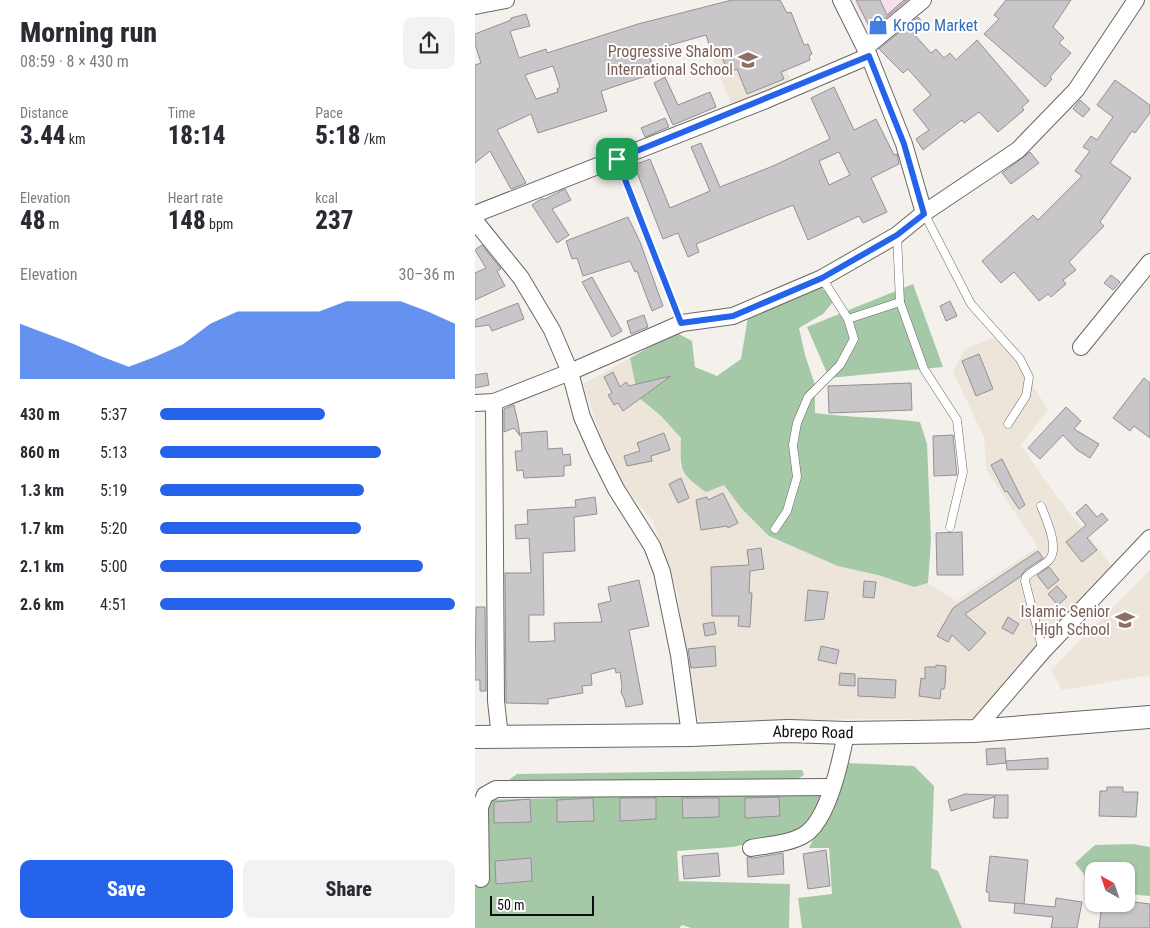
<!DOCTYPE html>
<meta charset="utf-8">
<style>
:root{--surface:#fff;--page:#f2f2f3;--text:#2b2b33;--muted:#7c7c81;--accent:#2563eb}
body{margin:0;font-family:"Roboto Condensed",sans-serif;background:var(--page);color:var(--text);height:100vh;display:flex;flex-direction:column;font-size:19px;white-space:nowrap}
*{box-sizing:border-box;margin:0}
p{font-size:16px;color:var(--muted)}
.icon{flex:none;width:28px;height:28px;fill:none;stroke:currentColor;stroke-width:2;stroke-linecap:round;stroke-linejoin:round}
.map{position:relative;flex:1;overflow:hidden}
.drawer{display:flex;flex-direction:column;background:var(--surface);width:475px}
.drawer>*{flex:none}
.needle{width:32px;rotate:320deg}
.controls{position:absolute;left:610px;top:862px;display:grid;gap:10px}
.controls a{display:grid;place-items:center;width:50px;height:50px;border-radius:10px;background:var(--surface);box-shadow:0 1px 4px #0004;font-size:25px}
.scale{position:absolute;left:15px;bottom:12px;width:104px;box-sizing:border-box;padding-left:5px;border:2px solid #0f0e0d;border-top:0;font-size:14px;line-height:18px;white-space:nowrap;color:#0f0e0d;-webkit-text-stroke:4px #fffefe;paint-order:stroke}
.pin{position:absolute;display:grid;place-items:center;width:42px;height:42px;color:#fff;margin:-21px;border-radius:10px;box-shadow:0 2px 8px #0006}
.round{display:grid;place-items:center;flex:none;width:52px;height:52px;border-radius:10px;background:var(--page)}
.summary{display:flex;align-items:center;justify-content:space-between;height:85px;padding:0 20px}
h1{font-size:28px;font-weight:800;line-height:38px}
.stats{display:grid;grid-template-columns:repeat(3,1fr);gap:8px;height:85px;padding:5px 20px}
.stats div{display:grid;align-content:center}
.stats b{font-size:25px;font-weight:800}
.stats small{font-size:14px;font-weight:400}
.stats p{font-size:14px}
.chart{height:140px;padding:10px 20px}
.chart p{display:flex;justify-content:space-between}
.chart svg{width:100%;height:90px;margin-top:5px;fill:var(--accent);opacity:.7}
.primary-button{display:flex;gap:10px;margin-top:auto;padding:10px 20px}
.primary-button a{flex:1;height:58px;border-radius:10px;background:var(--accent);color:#fff;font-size:20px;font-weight:800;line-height:58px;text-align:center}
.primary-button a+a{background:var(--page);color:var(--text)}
ul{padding:0 20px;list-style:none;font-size:16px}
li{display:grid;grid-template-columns:80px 60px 1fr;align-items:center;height:38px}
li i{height:12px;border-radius:6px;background:var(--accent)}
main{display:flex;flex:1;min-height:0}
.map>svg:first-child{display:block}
.commercial{fill:#f6e0ed}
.built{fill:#ede4da}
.green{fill:#a5c9a7}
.building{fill:#c9c6c9;stroke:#939093;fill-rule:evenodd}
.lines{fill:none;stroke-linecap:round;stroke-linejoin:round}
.lane-casing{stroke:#6a6764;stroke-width:9}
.street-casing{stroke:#6a6764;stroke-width:18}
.secondary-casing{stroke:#6a6764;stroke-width:24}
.path{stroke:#8a8885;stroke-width:2.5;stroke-dasharray:2.5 2.5;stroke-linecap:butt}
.lane{stroke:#fff;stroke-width:8}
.street{stroke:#fff;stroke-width:16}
.secondary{stroke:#fff;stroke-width:22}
.route-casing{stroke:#fff;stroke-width:10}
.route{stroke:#2563eb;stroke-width:6}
.labels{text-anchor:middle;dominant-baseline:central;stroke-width:4;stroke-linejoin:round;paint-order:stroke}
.shop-label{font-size:16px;fill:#366cbe;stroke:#fffefe;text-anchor:start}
.education-label{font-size:16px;fill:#785e54;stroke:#fffefe;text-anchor:end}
.street-label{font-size:16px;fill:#0f0e0d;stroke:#fffefe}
</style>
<main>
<section class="drawer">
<div class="summary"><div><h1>Morning run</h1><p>08:59 · 8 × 430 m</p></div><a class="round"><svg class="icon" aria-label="share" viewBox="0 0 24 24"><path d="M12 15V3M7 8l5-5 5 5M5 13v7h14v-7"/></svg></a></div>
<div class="stats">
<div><p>Distance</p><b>3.44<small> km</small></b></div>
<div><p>Time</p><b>18:14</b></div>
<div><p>Pace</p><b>5:18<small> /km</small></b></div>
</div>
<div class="stats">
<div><p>Elevation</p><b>48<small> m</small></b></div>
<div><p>Heart rate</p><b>148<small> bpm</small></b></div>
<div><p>kcal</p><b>237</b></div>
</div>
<div class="chart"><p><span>Elevation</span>30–36 m</p>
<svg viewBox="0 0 160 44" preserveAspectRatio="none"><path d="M0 44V17L10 22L20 27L30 33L40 38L50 33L60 27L70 17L80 11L90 11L100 11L110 11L120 6L130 6L140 6L150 11L160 17V44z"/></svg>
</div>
<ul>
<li><b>430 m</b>5:37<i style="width:56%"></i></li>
<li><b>860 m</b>5:13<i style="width:75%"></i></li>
<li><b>1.3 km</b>5:19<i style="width:69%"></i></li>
<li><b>1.7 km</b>5:20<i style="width:68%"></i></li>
<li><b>2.1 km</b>5:00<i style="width:89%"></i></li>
<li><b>2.6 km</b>4:51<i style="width:100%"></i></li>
</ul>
<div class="primary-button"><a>Save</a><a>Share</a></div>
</section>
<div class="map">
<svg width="675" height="928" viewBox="0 0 675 928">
<rect width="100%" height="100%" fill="#f4f1ed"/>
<!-- commercial -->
<polygon class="commercial" points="378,0 447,0 397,38"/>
<!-- built -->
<g class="built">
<polygon points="293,15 316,81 257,106 230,38"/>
<polygon points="522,336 553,377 573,410 546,445 580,494 638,567 504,718 225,721 212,688 203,594 178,521 149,486 125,434 108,384 155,358 163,397 186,416 206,438 205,466 249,485 266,508 294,536 328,550 439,587 453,583 481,601 563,547 511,470 509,437 478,372 490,349"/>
<polygon points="675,570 675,675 587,690 576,670"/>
</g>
<!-- green -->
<g class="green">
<polygon points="438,284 468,367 354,378 332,327"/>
<path d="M345,286L359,301L348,314L324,328L330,355L340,385V413C375,418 410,417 445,422L452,444L456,540L453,583L439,587L403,575L363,566L294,536L266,508L249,485L231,492C204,473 205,470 206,438L186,416L163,397L155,358L200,332L217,341L220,367L242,376L266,359L273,317Z"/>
<polygon points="374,763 439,766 459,786 456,868 463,871 487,928 327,928 323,898 357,894 354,848 334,848"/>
<polygon points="327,770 329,775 316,783 37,784 35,779 42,774"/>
<polygon points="345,792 345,798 329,831 258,847 202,851 204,881 315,884 314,928 216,928 207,925 204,928 0,928 0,800"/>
<polygon points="658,844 675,847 675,896 651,894 651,871 619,871 619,887 600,863 620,845"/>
</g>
<!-- building -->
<g class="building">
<path d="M257,0H305L312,13L316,12L329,45L333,44L337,54L334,56L335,60L306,72L309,79L272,94L262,69L253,73L244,49L237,52L231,35L199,44L173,52L180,73L126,91L132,111L63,133L56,114L22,130L51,183L36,189L15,151L0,163V65L6,63L0,44V34L36,20V18L51,14L55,26L35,31L44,58L71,49L72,53L163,24ZM78,66L85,87L82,89L83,92L61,99L50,75Z"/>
<polygon points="381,0 405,0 412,15 429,0 432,0 396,30"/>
<polygon points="531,0 596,0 578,27 589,38 584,43 596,53 575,77 577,79 570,87 509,34 524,19 519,15"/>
<polygon points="443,17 448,23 437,32 456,53 461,49 469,58 475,53 481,60 502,40 554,101 547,107 549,110 523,132 504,112 489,123 487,120 448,150 441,139 454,130 438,110 456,95 433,69 428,73 404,49"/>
<polygon points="190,77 203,105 235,92 241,107 198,125 179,83"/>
<polygon points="640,80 675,105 675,113 660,133 657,131 635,163 656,178 625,222 629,226 594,262 601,270 588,280 591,284 576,297 573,294 564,301 539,272 526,283 507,261 558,215 563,220 607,176 600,171 615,151 608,147 616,136 622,140 638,117 622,105"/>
<path d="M359,87L379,130L401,119L419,155L422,154L424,164L396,178L412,212L388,223L384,216L333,240L318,205L221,244L224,252L213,257L203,233L188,239L159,165L175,159L195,208L235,191L216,147L226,143L245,187L298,166L355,139L336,98ZM364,152L375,175L354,185L344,161Z"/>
<polygon points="605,100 615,109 608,117 598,109"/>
<polygon points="190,118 194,127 170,137 166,128"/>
<polygon points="555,152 564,163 536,184 527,173"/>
<polygon points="90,189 96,200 77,209 94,235 82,243 57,205 66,199 70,199"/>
<polygon points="153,217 165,242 188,306 177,311 162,271 160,272 155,261 108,276 102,258 97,259 91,241"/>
<polygon points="7,245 26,269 22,271 30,286 0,300 0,273 11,268 0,250"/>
<polygon points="636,275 645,282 638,290 629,283"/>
<polygon points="117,277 147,331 137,337 107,282"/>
<polygon points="475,301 482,316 471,321 465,306"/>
<polygon points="43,303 49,319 17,331 14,325 0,327 0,320"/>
<polygon points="169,315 173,327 156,334 152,321"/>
<polygon points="504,354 518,389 501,396 487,361"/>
<polygon points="138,372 145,387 151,382 154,386 196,376 148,411 143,403 139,405 133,395 137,393 129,377"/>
<polygon points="12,373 14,385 0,388 0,375"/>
<polygon points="669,378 675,383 675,438 659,426 655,431 638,418"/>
<polygon points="436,383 437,410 354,413 353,386"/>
<polygon points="39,405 43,423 45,436 39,428 29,432 29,409"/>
<polygon points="591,407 606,421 599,429 624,444 615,458 602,450 588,435 565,459 553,448"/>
<polygon points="72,431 73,449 87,448 88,455 95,454 96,465 89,466 89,476 49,478 48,470 42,471 40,451 47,451 46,433"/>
<polygon points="189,433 195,450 176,456 177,461 152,466 149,456 165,451 162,443"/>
<polygon points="478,435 482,475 459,476 458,436"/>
<polygon points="527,459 550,505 544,509 532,491 530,492 516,465"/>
<polygon points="206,478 214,498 203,503 194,484"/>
<polygon points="248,493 263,523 253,528 252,526 226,530 221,500 232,497 233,500"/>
<polygon points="120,497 122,514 99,517 100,551 68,553 69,615 54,615 54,642 80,641 79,623 127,622 123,604 136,601 133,587 164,580 174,626 154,630 168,704 151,707 149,698 146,693 147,686 145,672 141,673 140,668 116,674 117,685 107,686 108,693 73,699 73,704 31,703 30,573 56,573 54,538 41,539 40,525 53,524 52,510 101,507 100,500"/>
<polygon points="611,504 622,517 627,513 633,520 612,538 622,550 607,562 591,542 611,525 601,513"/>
<polygon points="487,532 488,575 462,575 461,533"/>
<polygon points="286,548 289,569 275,571 274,593 277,593 275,627 263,626 264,616 237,616 236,567 274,565 272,550"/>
<polygon points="563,551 568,558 550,570 545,577 490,614 511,633 494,651 477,635 473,642 462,636 478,608"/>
<polygon points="574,567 584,580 573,589 562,575"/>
<polygon points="389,581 401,582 399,598 388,597"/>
<polygon points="582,586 592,597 583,605 573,594"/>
<polygon points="333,590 353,592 349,619 330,621"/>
<polygon points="1,607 10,607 11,691 5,691 5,680 0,680"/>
<polygon points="533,617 544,624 538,634 527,628"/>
<polygon points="239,622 241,634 230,636 228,624"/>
<polygon points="240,646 241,666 216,668 213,649"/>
<polygon points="346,646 364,650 361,664 343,660"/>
<polygon points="461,665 471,666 470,686 469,689 466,689 465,699 444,696 446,678 450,679 450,667 461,667"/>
<polygon points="365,673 380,674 380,686 364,685"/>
<polygon points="383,678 421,680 420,698 383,696"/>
<polygon points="530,748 531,763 512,765 511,749"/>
<polygon points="573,758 573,769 532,770 531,761"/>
<polygon points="632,787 648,787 648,792 663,792 661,817 624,816 625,791 632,791"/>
<polygon points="490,794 519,795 519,797 476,811 473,800"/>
<polygon points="520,795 533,795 533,818 518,818"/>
<polygon points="304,797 305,816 270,818 270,798"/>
<polygon points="118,798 119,821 82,822 82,800"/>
<polygon points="145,798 181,798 181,819 145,821"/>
<polygon points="207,798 244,798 244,817 208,818"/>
<polygon points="55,799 56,822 19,823 19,802"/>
<polygon points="351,850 355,886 333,889 328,854"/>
<polygon points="243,853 245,876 209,879 207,856"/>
<polygon points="308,853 309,874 273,877 272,857 278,858"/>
<polygon points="515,856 553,860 549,904 514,901 514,892 511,892"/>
<polygon points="56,858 57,881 21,884 20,861"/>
<polygon points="581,898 607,902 602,928 576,928 578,917 539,913 540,903 580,907"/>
<polygon points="651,901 675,904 675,928 624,928 627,904 651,904"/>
</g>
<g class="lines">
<defs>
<g id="lane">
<polyline points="449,213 496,304 545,359 554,377 551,396 533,424"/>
<polyline points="422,235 425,302 449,369 482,420 488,472 475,527"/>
<polyline points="373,319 425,302"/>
<path d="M566,506C571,519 585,548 574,560C568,566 558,570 551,577L550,581L568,651"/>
<polyline points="300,529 312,511 322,477 318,445 322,423 333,397 365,365 379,339 373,319 347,278"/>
</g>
<g id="street">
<polyline points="366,0 394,56 429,144 449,213"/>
<polyline points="0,6 31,0"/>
<polyline points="390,48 448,0"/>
<polyline points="0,214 291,100 394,56"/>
<polyline points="0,221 46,278 77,330 95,372 107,417 123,453 141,489 177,546 187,572 204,655 215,735"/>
<polyline points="606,347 675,262"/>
<polyline points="19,402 21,701 25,737"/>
<polyline points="0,403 19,402 95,372 207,323 258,316 347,278 422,235 449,213 543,150 601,90 661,0"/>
<polyline points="499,731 568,651 675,538"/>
<path d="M276,848C292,845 314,844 329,835C353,821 366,760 371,733"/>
<polyline points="6,879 5,807 10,795 21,789 357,787"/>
</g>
<polyline id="secondary" points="0,737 215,735 314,731 371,733 499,731 675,717"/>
</defs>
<!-- lane casing -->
<use href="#lane" class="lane-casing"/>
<!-- street casing -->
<use href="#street" class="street-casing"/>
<!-- secondary casing -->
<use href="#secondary" class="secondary-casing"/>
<!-- path -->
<polyline class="path" points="146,171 201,310"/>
<!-- lane -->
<use href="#lane" class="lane"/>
<!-- street -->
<use href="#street" class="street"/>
<!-- secondary -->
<use href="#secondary" class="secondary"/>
</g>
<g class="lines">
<defs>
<polygon id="route" points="394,56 429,144 449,214 422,235 347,278 258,316 206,323 142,159"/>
</defs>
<!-- route casing -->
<use href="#route" class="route-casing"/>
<!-- route -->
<use href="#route" class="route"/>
</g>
<!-- icons -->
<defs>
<symbol id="shop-bare" viewBox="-9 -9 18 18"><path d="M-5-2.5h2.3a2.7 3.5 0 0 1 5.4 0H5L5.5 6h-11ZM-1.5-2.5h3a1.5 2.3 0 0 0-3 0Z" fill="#3f7fe0" stroke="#fffefe" stroke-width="2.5" paint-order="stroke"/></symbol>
<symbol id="school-bare" viewBox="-9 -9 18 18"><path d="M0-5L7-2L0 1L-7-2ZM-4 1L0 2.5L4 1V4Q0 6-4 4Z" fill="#8d6e63" stroke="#fffefe" stroke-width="2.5" paint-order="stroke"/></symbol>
</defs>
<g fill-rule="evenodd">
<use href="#shop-bare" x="389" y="11" width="28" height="28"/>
<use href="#school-bare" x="259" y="46" width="28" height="28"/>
<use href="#school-bare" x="636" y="606" width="28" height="28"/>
</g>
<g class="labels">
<!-- shop labels -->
<g class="shop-label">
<text x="418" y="25">Kropo Market</text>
</g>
<!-- education labels -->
<g class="education-label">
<text x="258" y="51">Progressive Shalom<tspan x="258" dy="18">International School</tspan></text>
<text x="635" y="611">Islamic Senior<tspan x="635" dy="18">High School</tspan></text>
</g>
<!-- street labels -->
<g class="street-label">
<text transform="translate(338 732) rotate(1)">Abrepo Road</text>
</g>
</g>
</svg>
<div class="controls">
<a><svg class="needle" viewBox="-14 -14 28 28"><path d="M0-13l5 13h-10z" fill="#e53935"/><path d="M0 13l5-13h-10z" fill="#7c7c81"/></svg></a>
</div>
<div class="scale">50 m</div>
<div class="pin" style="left:142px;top:159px;background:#1e9e55"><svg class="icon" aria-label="arrive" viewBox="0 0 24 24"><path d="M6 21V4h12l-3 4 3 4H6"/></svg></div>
</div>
</main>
